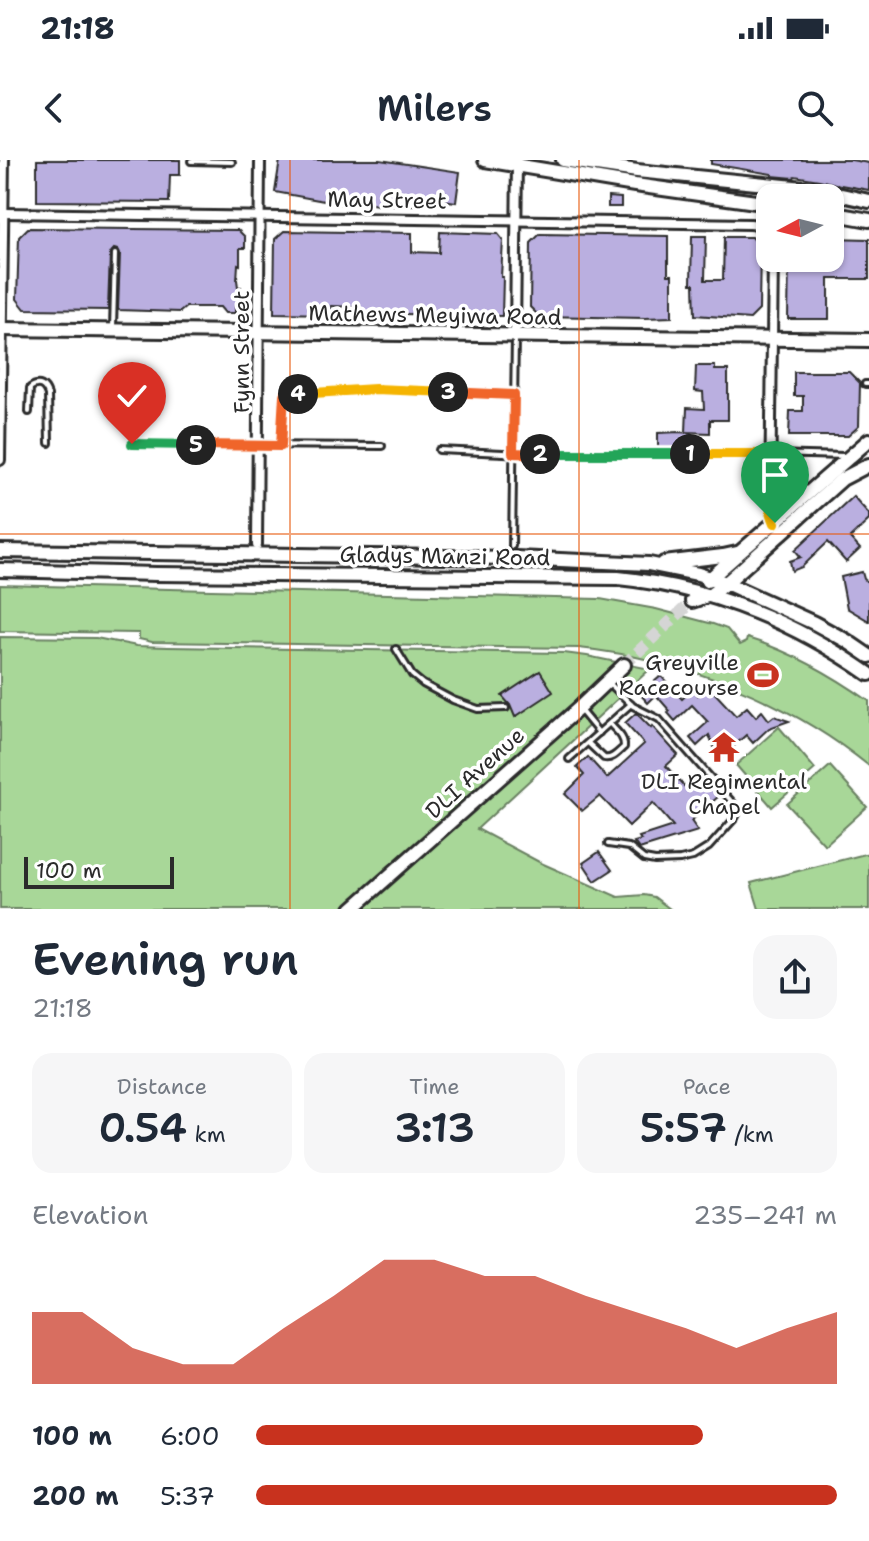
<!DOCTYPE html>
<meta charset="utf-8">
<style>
:root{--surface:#fff;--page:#f6f6f7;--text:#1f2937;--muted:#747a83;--accent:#c8321e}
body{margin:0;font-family:"Shantell Sans",sans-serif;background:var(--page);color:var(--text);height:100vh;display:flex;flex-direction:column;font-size:30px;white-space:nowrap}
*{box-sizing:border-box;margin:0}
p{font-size:26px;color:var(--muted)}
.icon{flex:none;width:44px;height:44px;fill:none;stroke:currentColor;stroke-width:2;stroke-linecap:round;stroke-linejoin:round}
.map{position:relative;height:749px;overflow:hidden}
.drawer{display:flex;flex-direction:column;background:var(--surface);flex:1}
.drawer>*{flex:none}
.needle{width:52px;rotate:263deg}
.tools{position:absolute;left:756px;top:24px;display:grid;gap:16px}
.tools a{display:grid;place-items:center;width:88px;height:88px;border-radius:16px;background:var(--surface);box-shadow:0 2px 6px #0004;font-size:40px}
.scale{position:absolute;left:24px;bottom:20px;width:150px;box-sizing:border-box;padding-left:8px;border:4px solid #2b2b2b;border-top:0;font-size:22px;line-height:28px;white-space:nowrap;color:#2b2b2b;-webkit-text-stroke:6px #fff;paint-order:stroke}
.pin{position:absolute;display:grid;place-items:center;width:68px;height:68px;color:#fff;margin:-82px -34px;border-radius:50% 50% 50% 0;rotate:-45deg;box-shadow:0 0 8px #0007}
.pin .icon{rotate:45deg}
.km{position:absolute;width:40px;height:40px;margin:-20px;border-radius:50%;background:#222;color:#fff;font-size:22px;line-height:40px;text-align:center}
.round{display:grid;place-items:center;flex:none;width:84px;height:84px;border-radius:24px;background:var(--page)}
.overview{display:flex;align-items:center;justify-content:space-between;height:136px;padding:0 32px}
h1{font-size:44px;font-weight:600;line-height:60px}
.metrics{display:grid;grid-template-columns:repeat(3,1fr);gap:12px;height:136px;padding:8px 32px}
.metrics div{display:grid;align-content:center;border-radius:20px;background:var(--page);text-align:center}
.metrics b{font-size:40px;font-weight:600}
.metrics small{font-size:22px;font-weight:400}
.metrics p{font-size:22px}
.chart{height:224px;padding:16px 32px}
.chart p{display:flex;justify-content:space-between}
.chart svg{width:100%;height:144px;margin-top:8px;fill:var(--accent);opacity:.7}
ul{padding:0 32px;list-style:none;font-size:26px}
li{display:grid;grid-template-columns:128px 96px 1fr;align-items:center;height:60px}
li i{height:20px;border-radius:10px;background:var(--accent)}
.status{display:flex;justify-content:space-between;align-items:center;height:56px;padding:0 40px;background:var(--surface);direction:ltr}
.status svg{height:22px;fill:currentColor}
header{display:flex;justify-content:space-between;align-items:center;height:104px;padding:0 32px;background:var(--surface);font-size:36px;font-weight:600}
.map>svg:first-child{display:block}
.green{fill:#a8d798;stroke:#6a8162;stroke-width:2}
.building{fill:#baafe0;stroke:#2b2b2b;stroke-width:2}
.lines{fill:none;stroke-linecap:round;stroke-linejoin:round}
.secondary-tunnel{stroke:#d5d5d5;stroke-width:12;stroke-dasharray:12 6;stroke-linecap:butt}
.lane-casing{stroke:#2b2b2b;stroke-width:10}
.street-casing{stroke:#2b2b2b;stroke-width:14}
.secondary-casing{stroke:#2b2b2b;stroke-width:18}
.lane{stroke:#fff;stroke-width:4}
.street{stroke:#fff;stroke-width:8}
.secondary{stroke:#fff;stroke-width:12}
.split-1-casing{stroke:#fff;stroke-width:16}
.split-2-casing{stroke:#fff;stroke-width:16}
.split-3-casing{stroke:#fff;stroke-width:16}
.split-4-casing{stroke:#fff;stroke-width:16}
.split-5-casing{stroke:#fff;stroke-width:16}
.split-6-casing{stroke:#fff;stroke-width:16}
.split-1{stroke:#f5b400;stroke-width:10}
.split-2{stroke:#22a559;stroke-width:10}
.split-3{stroke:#f0652b;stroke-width:10}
.split-4{stroke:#f5b400;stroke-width:10}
.split-5{stroke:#f0652b;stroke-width:10}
.split-6{stroke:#22a559;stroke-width:10}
.grid{fill:none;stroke:#e8590c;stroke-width:2;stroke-opacity:0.55}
.labels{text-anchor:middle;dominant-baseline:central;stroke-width:7;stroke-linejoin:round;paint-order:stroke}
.street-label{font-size:22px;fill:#2b2b2b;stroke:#fff}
.poi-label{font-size:22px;fill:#2b2b2b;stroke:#fff;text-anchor:end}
</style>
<div class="status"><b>21:18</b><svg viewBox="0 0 49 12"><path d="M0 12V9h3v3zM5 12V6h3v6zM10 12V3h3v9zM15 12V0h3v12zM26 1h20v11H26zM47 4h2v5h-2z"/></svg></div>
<header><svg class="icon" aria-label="back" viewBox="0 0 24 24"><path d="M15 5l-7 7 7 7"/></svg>Milers<svg class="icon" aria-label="search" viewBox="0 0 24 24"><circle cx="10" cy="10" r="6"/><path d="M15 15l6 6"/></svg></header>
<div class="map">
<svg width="869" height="749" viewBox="0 0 869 749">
<rect width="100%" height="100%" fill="#fff"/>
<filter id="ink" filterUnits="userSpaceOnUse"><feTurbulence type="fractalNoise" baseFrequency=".0125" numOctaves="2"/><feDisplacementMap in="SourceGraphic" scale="16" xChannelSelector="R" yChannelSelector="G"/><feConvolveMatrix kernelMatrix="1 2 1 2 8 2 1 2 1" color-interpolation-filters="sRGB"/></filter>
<g filter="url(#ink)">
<!-- green -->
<g class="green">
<path d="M0,425L600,439L656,449L713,464L727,469L740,485L746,482L747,478C790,491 832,515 869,541V606C788,540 683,499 579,488L152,482L139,479V473H137L0,471Z"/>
<polygon points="0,477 96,478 137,486 168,487 564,493 587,496 650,509 477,669 541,703 618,737 644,735 654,737 670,749 0,749"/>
<polygon points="779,567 815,609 772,647 736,605"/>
<polygon points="830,606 867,647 825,685 787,644"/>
<polygon points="869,693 869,749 759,749 751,723"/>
</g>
<!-- building -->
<g class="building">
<polygon points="37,0 180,0 180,15 170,15 169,42 37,41"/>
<polygon points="280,0 380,0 460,12 456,42 435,39 434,45 378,45 347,40 346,45 275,32"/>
<polygon points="711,0 851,0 869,3 869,30 835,24 819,20 795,16 794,18 772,16 772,14 711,4"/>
<polygon points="608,37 621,38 621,47 608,47"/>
<polygon points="28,68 238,70 245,77 245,88 240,88 240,105 238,104 237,120 238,127 241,127 241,145 235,145 235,153 225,153 220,147 186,147 180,152 118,150 120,94 118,90 114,89 110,94 108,150 25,149 17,139 19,77"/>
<polygon points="284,71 412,73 412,92 439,93 440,72 498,74 503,80 501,117 503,117 502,156 354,153 354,147 331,146 331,154 274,153 275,79"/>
<polygon points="540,74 668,76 668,115 672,115 672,157 645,158 539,156 530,147 531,83"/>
<polygon points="692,76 706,76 705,120 723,120 724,77 752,77 760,87 759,150 750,159 695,155 694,124 691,124"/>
<polygon points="830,78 869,79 869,119 829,119 829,159 788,159 789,98 830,98"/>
<polygon points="696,206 715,206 715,210 728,210 728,260 710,260 710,273 686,272 687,248 704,249 703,232 695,231"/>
<polygon points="794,212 849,212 860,223 859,266 848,276 789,276 790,251 803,251 803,236 794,236"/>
<polygon points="679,272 691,273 691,289 658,288 658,273"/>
<polygon points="853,336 869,354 869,360 850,378 860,389 846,402 828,382 802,407 792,411 790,401 801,397 795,390"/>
<polygon points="862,412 864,419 869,423 869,461 847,448 841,417"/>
<polygon points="540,511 553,532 515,557 510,545 502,536"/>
<polygon points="661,516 682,539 693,529 698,535 706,527 710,532 712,530 736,556 747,547 756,557 762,551 769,560 774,556 789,561 769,568 753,583 746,575 722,597 715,589 709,575 697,586 690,578 708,562 692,545 675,561 668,553 670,551 656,535 648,543 640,534"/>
<polygon points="636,553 651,568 652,566 678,595 666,606 684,626 696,615 699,618 701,616 719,636 691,661 698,671 639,689 634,682 641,680 639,677 673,666 653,643 629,666 600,636 582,651 565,634 584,615 577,607 588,597 607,618 644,584 625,563"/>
<polygon points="599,692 612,710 595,721 583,703"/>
</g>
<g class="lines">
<!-- secondary-tunnel -->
<polyline class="secondary-tunnel" points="624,505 688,445"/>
<defs>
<g id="lane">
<polyline points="191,1 232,2"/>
<polyline points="113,168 115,94"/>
<polyline points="865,224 869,224"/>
<path d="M29,252L30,228C39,221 45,226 48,235L49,283"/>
<polyline points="132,284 382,286"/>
<polyline points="281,286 284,235 375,229 514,235"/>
<polyline points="439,290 527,294 771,294 845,296"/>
<polyline points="512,386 515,177"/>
<polyline points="396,489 412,515 423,524 453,540 478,549 506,548"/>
<polyline points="580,550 599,573"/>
<path d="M588,583L604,598C612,600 618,592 624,587C625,577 616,571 610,564"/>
<polyline points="569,599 631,544"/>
<polyline points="608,684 629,687 644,699 655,701 680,700 693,697 709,687 735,658 737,654 733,643 659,559 633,546 609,523"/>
</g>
<g id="street">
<polyline points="4,53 750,64 761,65 770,72"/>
<polyline points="773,98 770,341 775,363"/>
<polyline points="515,176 517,1"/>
<polyline points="0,300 4,0"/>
<polyline points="257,385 260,0"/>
</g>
<g id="secondary">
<polyline points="485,0 635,25 770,44"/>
<polyline points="563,0 637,11 814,29 869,41"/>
<polyline points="830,53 869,60"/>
<polyline points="0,169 869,180"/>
<polyline points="0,391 516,398 649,404 698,414 726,423 814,463 847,481 869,496"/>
<polyline points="664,403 723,396 737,393"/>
<path d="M0,410L156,414L618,418C710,427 794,462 869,514"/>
<polyline points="707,421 869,280"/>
<polyline points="692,441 710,435 726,423 842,319 869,305"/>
<polyline points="352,749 578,549 624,505"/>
</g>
</defs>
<!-- lane casing -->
<use href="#lane" class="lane-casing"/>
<!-- street casing -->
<use href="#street" class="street-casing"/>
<!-- secondary casing -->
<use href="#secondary" class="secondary-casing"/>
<!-- lane -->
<use href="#lane" class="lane"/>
<!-- street -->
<use href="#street" class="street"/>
<!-- secondary -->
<use href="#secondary" class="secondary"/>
</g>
</g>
<g class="lines" filter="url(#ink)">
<defs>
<path id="split-1" d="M690,294H771C770,316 765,342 775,363"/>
<polyline id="split-2" points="540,294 690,294"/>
<polyline id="split-3" points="448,232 514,235 513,293 540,294"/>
<polyline id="split-4" points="298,234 375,229 448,232"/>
<polyline id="split-5" points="196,285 281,286 284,235 298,234"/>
<polyline id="split-6" points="132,284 196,285"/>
</defs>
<!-- split-1 casing -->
<use href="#split-1" class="split-1-casing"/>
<!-- split-2 casing -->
<use href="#split-2" class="split-2-casing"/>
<!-- split-3 casing -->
<use href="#split-3" class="split-3-casing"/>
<!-- split-4 casing -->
<use href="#split-4" class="split-4-casing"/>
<!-- split-5 casing -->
<use href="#split-5" class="split-5-casing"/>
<!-- split-6 casing -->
<use href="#split-6" class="split-6-casing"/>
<!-- split-1 -->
<use href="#split-1" class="split-1"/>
<!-- split-2 -->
<use href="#split-2" class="split-2"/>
<!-- split-3 -->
<use href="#split-3" class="split-3"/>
<!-- split-4 -->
<use href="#split-4" class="split-4"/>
<!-- split-5 -->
<use href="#split-5" class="split-5"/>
<!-- split-6 -->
<use href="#split-6" class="split-6"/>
</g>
<!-- grid -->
<path class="grid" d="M290,0V749M579,0V749M0,374H869"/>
<!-- icons -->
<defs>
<symbol id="stadium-bare" viewBox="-9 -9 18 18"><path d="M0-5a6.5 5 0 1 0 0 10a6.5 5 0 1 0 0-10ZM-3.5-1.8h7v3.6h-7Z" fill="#c8321e" stroke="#fff" stroke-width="2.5" paint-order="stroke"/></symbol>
<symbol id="temple-bare" viewBox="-9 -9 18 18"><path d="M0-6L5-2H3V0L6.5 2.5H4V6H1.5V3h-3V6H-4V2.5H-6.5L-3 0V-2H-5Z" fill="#c8321e" stroke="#fff" stroke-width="2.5" paint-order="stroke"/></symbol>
</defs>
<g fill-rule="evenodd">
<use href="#stadium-bare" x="741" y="493" width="44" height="44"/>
<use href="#temple-bare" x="702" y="565" width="44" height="44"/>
</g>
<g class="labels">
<!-- street labels -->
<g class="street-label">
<text transform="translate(387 40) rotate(1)">May Street</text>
<text transform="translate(435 155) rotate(1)">Mathews Meyiwa Road</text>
<text transform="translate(241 192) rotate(-90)">Fynn Street</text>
<text transform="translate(445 396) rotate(1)">Gladys Manzi Road</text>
<text transform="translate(475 613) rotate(-42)">DLI Avenue</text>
</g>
<!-- poi labels -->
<g class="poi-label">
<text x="739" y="502">Greyville<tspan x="739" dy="25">Racecourse</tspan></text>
<text x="724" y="621" text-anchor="middle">DLI Regimental<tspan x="724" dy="25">Chapel</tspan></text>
</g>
</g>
</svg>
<div class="tools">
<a><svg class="needle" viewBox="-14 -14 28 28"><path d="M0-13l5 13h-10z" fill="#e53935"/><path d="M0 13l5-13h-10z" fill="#747a83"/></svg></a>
</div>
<div class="scale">100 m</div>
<div class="pin" style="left:775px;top:363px;background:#1e9e55"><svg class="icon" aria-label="arrive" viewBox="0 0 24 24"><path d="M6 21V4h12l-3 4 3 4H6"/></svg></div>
<div class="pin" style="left:132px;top:284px;background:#d93025"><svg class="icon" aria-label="check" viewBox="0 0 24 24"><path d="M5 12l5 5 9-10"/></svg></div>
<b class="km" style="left:690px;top:294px">1</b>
<b class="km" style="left:540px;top:294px">2</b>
<b class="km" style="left:448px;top:232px">3</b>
<b class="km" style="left:298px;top:234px">4</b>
<b class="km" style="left:196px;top:285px">5</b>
</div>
<section class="drawer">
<div class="overview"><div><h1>Evening run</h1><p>21:18</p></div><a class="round"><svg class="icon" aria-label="share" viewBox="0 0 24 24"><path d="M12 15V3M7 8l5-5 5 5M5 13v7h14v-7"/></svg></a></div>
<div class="metrics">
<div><p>Distance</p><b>0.54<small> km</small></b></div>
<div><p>Time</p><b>3:13</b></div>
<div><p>Pace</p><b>5:57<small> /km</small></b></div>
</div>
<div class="chart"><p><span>Elevation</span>235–241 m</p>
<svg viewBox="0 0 160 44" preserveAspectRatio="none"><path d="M0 44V22L10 22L20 33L30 38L40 38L50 27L60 17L70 6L80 6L90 11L100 11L110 17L120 22L130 27L140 33L150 27L160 22V44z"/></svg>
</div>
<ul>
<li><b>100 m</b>6:00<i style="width:77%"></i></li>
<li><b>200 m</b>5:37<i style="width:100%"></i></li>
</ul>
</section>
